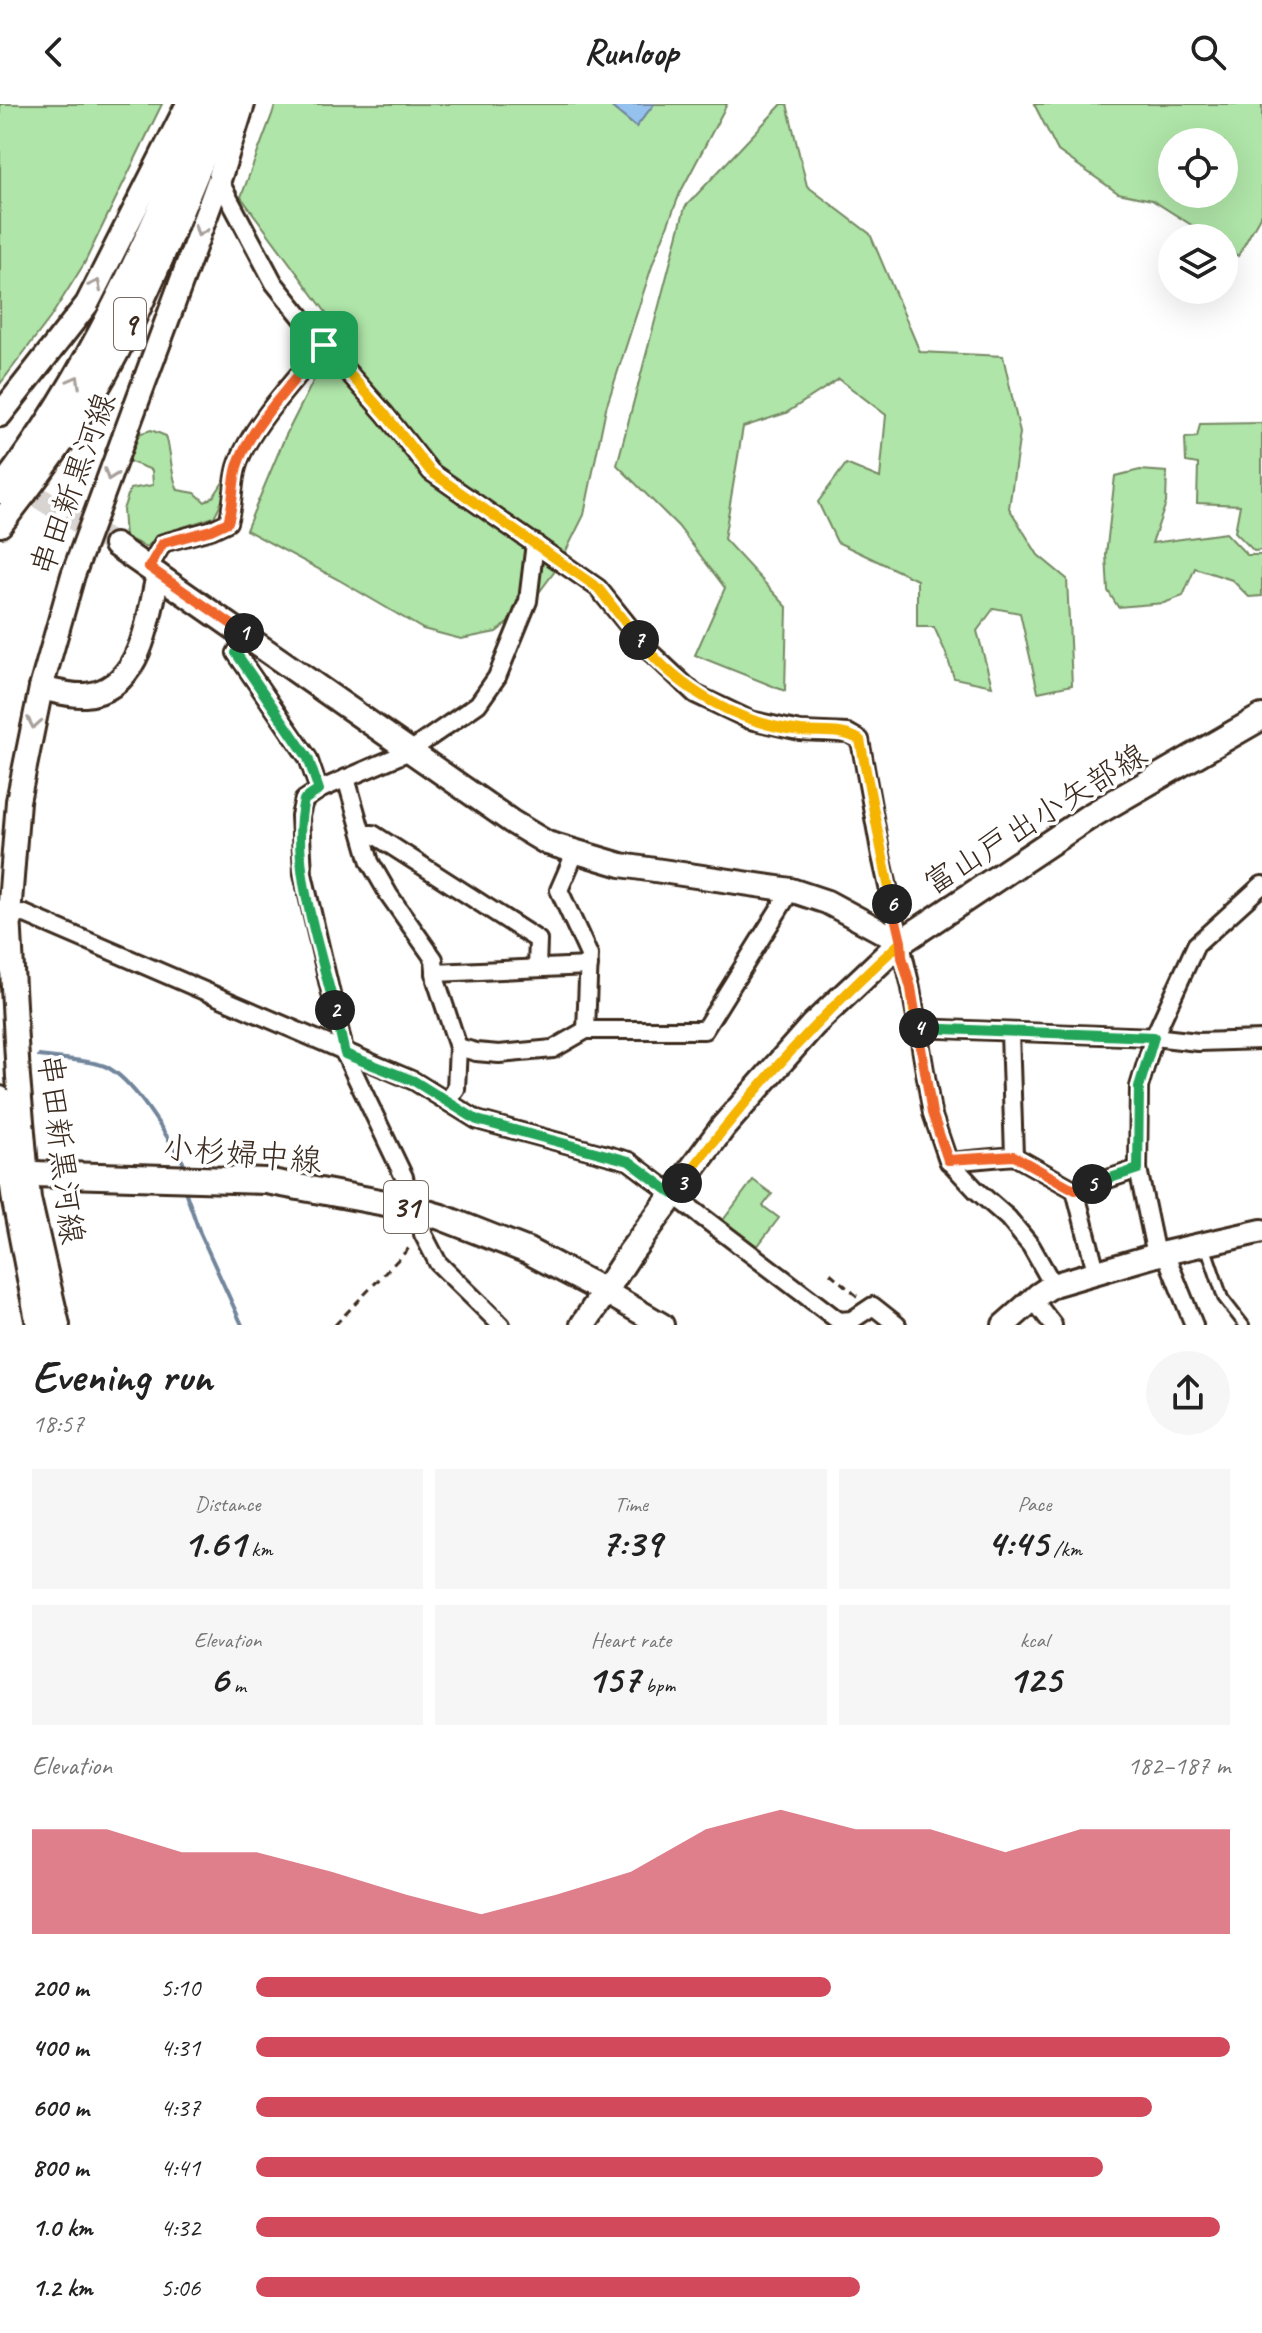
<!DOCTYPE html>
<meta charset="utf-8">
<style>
:root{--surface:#fff;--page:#f6f6f6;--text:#222;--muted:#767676;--accent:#d1495b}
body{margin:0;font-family:Caveat,"Klee One",sans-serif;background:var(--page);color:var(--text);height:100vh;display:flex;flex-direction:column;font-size:30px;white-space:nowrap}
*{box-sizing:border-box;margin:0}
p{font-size:26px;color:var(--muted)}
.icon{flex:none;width:44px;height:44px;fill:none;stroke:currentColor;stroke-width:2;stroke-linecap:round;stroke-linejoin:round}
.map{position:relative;height:1221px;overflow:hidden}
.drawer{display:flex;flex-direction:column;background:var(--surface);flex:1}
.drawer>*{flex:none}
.controls{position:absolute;left:1158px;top:24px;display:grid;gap:16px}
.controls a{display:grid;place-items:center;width:80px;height:80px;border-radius:50%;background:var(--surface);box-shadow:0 8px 32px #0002;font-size:40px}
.pin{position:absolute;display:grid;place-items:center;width:68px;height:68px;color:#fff;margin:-34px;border-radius:16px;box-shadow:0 4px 12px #0006}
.km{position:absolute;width:40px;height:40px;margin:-20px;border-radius:50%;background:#222;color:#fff;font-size:22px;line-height:40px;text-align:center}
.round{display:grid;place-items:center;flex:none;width:84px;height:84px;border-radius:42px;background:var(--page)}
.head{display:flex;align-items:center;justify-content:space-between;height:136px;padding:0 32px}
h1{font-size:44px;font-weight:600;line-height:60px}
.metrics{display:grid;grid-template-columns:repeat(3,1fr);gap:12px;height:136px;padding:8px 32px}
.metrics div{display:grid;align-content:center;border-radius:0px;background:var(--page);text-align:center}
.metrics b{font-size:40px;font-weight:600}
.metrics small{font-size:22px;font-weight:400}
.metrics p{font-size:22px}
.chart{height:224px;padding:16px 32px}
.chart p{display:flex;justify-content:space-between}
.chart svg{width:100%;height:144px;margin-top:8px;fill:var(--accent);opacity:.7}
ul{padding:0 32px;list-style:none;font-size:26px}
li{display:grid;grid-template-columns:128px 96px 1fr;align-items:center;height:60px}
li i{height:20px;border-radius:10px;background:var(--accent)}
header{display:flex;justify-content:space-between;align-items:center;height:104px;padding:0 32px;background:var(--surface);font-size:36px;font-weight:600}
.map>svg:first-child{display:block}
.green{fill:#afe5a8;stroke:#758863;stroke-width:2;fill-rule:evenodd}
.water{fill:#95c1ef;stroke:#71859b;stroke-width:2}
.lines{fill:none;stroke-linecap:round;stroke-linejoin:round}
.stream{stroke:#71859b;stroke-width:4}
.secondary-tunnel{stroke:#d8d4d2;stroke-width:22;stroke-dasharray:22 11;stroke-linecap:butt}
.lane-casing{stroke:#3b2a1e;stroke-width:14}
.street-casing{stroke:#3b2a1e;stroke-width:22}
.secondary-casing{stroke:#3b2a1e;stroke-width:28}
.primary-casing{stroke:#3b2a1e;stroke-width:30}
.path{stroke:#3b2a1e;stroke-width:3;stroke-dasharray:8 6;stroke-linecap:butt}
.lane{stroke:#fff;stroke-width:8}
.street{stroke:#fff;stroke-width:16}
.secondary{stroke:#fff;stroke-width:22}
.primary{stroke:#fff;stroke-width:24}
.oneway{stroke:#a79f9a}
.split-1-casing{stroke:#fff;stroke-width:16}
.split-2-casing{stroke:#fff;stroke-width:16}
.split-3-casing{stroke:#fff;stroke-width:16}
.split-4-casing{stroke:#fff;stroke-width:16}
.split-5-casing{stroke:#fff;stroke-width:16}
.split-6-casing{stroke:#fff;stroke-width:16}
.split-7-casing{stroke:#fff;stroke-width:16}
.split-8-casing{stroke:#fff;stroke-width:16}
.split-1{stroke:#f0652b;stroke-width:10}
.split-2{stroke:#22a559;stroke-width:10}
.split-3{stroke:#22a559;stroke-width:10}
.split-4{stroke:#f5b400;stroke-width:10}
.split-5{stroke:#22a559;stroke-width:10}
.split-6{stroke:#f0652b;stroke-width:10}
.split-7{stroke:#f5b400;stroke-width:10}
.split-8{stroke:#f5b400;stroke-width:10}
.labels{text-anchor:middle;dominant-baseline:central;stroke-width:7;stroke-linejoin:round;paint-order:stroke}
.shield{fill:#fff;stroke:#766a62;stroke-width:2}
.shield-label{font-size:30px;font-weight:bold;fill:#3b2a1e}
.street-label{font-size:32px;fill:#3b2a1e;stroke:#fff}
</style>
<header><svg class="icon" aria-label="back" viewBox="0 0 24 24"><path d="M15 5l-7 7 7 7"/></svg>Runloop<svg class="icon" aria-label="search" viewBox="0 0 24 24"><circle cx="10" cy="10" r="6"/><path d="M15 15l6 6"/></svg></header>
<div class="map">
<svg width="1262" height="1221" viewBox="0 0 1262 1221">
<rect width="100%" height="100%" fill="#fff"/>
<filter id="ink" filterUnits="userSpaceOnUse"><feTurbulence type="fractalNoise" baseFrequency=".0125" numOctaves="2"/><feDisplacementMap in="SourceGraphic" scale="16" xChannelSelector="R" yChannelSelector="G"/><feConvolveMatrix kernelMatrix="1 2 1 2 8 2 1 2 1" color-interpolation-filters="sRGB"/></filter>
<g filter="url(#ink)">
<!-- green -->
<g class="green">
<polygon points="0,0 162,0 84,160 50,214 0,280"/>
<polygon points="276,0 608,0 636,23 654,0 727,0 680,89 653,159 606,304 584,411 558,463 528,503 496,528 461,535 423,525 339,476 246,426 285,333 339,226 241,93"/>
<polygon points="782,0 787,0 807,82 870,130 920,248 1003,252 1020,329 1009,404 1038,451 1067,475 1072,581 1038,588 1020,509 994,504 977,527 992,582 954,574 945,547 934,523 917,523 917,476 837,438 818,398 846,360 880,374 886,311 839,275 786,309 743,323 724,435 787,503 785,587 695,551 725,484 678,422 617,361 685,103"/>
<path d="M1034,0H1262V109L1238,152L1224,142V134H1212L1152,96L1118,89L1058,47ZM1172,38H1224V90H1172Z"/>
<polygon points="1262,319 1262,446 1254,447 1235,428 1240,401 1197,399 1198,360 1186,358 1185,334 1197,333 1200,320"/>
<path d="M151,326L166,332C172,351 170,369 178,386L195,389L205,398L214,392L225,375L226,389L214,413L165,429L146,443L125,433L123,406L130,385L153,381L152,366L125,356L132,332Z"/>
<polygon points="1140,366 1167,368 1166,399 1152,439 1226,429 1247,451 1262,451 1262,492 1249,493 1232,476 1195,464 1183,492 1164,499 1118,503 1108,487 1106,451 1115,372"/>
<polygon points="753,1076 772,1090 763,1102 779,1114 756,1144 721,1119"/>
</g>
<!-- water -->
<polygon class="water" points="608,0 654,0 636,23"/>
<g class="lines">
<!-- stream -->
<g class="stream">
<path d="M39,952C59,955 83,955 102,961C132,971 166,1032 183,1058V1064"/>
<polyline points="183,1081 200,1129 242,1221"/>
</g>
<!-- secondary-tunnel -->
<polyline class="secondary-tunnel" points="11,376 115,441"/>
<defs>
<polyline id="lane" points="1205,1141 1223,1194 1244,1221"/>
<g id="street">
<polyline points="219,76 274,179 324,241 385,310 431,368 598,484 648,546 695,590 750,616 800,627 848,629 860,636 881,752 911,884 932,1009 948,1056 976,1086 1008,1114 1031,1142 1053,1181"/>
<path d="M149,463L163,439L211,426L228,418C234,399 232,381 237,363C247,326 299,271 324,241"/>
<polyline points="247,532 236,549 308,654 319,686"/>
<polyline points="346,674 370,758 389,791 434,855 436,876 458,943"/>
<polyline points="363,730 373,730 538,836 537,864"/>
<polyline points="575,749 559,786 589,851 586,926"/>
<polyline points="9,811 25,810 414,977 477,1016 629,1057 839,1217 852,1216 873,1202 897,1221"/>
<polyline points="435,869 589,862"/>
<polyline points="916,924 1154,933 1198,938 1262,936"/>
<polyline points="1010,928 1014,1052"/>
<polyline points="447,997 456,985 458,943 476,948 499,950 553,945 586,926 704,926 791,786"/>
<polyline points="949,1058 1014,1052 1075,1086 1096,1167"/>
<polyline points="1138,1065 1139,983 1154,933 1196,841 1262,781"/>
<polyline points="1075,1086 1138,1065 1156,1151"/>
<polyline points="407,1103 408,1093 404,1073 345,950 303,770 300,712 304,696 319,686 410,647 478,600 497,573 528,497 535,439"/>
<polyline points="421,1107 423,1130 438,1159 501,1221"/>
<polyline points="1165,1149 1194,1221"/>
<polyline points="1033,1195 1053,1221"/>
</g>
<g id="secondary">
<polyline points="0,311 87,200 188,0"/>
<polyline points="115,441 512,718 547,739 621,761 791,786 827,798 901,838"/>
<path d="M41,584C54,587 71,592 85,591C142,586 148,514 158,471"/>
<polyline points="0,994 14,1097 38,1221"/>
<polyline points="604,1187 662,1221"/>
<polyline points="58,1221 29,1095 18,973 9,811 18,697 41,584 73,471 219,76 243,0"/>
<polyline points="1004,1221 1038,1191 1053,1181 1156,1151 1262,1127"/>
</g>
<g id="primary">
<path d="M0,387C90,271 149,135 206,0"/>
<path d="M0,420C38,372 75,322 105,269C152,184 187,89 225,0"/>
<polyline points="0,1069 266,1077 407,1103 441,1113 528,1147 604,1187"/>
<polyline points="583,1221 630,1149 723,1023 813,921 901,838 1087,714 1262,613"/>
</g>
</defs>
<!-- lane casing -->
<use href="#lane" class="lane-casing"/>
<!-- street casing -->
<use href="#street" class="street-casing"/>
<!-- secondary casing -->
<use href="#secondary" class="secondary-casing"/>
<!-- primary casing -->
<use href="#primary" class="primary-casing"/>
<!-- path -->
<g class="path">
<polyline points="830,1169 858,1193"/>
<polyline points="335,1221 412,1141"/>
</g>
<!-- lane -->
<use href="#lane" class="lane"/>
<!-- street -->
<use href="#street" class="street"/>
<!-- secondary -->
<use href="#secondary" class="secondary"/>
<!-- primary -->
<use href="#primary" class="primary"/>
</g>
<!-- one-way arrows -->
<defs><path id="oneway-chevron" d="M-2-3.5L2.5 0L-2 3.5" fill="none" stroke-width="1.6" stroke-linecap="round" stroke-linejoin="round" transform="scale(2)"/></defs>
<g class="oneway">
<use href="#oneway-chevron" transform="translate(200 127) rotate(111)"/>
<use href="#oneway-chevron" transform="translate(96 181) rotate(-63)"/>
<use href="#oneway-chevron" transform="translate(75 277) rotate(-61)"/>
<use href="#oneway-chevron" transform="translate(110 371) rotate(110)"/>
<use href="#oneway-chevron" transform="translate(34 619) rotate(101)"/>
</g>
</g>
<g class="lines" filter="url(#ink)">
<defs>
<path id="split-1" d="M244,529L149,463L163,439L211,426L228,418C234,400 232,381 237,363C247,326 299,271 324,241"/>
<path id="split-2" d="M244,529L247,532L236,549L308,654L319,686L304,696C289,761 320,843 335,906"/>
<polyline id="split-3" points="335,906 345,950 414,977 477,1016 629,1057 673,1090 682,1079"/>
<path id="split-4" d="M682,1079C747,990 820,912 901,838L902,853L911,884L916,924H919"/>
<polyline id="split-5" points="919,924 1154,933 1139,983 1138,1065 1092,1080"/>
<polyline id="split-6" points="892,800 901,838 902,853 911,884 932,1009 948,1056 1014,1052 1075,1086 1092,1080"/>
<path id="split-7" d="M639,536C680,586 736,619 801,627C822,629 842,625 860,636L892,800"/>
<polyline id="split-8" points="324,241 385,310 431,368 598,484 639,536"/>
</defs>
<!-- split-1 casing -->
<use href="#split-1" class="split-1-casing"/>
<!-- split-2 casing -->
<use href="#split-2" class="split-2-casing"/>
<!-- split-3 casing -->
<use href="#split-3" class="split-3-casing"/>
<!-- split-4 casing -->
<use href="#split-4" class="split-4-casing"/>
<!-- split-5 casing -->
<use href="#split-5" class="split-5-casing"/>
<!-- split-6 casing -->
<use href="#split-6" class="split-6-casing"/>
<!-- split-7 casing -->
<use href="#split-7" class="split-7-casing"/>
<!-- split-8 casing -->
<use href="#split-8" class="split-8-casing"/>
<!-- split-1 -->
<use href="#split-1" class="split-1"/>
<!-- split-2 -->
<use href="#split-2" class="split-2"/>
<!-- split-3 -->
<use href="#split-3" class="split-3"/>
<!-- split-4 -->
<use href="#split-4" class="split-4"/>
<!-- split-5 -->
<use href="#split-5" class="split-5"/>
<!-- split-6 -->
<use href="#split-6" class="split-6"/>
<!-- split-7 -->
<use href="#split-7" class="split-7"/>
<!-- split-8 -->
<use href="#split-8" class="split-8"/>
</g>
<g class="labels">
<!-- shield labels -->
<g class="shield">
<rect x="114" y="194" width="32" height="52" rx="6"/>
<rect x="384" y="1077" width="44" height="52" rx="6"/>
</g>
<g class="shield-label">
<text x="130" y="220">9</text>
<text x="406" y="1103">31</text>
</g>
<!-- street labels -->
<g class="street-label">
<text transform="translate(73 380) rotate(-70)">串田新黒河線</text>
<text transform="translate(1035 715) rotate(-32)">富山戸出小矢部線</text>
<text transform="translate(61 1045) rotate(83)">串田新黒河線</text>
<text transform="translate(242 1050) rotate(5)">小杉婦中線</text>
</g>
</g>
</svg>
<div class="controls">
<a><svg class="icon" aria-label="locate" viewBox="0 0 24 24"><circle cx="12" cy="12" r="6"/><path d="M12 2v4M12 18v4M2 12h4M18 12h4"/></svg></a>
<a><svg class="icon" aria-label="layers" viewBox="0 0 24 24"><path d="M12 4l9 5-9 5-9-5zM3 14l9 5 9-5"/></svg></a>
</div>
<div class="pin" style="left:324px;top:241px;background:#1e9e55"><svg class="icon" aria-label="arrive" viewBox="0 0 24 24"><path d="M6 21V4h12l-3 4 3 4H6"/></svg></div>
<b class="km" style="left:244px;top:529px">1</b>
<b class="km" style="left:335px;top:906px">2</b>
<b class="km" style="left:682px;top:1079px">3</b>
<b class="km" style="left:919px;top:924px">4</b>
<b class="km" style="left:1092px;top:1080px">5</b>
<b class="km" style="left:892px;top:800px">6</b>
<b class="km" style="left:639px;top:536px">7</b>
</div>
<section class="drawer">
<div class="head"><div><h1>Evening run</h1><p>18:57</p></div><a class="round"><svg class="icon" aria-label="share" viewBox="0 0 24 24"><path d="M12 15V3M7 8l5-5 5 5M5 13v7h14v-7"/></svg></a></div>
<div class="metrics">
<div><p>Distance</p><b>1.61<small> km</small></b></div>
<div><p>Time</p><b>7:39</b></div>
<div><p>Pace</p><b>4:45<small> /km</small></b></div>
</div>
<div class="metrics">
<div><p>Elevation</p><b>6<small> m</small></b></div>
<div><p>Heart rate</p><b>157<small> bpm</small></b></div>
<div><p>kcal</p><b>125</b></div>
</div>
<div class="chart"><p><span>Elevation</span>182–187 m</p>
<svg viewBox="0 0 160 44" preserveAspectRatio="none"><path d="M0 44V12L10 12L20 19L30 19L40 25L50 32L60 38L70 32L80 25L90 12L100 6L110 12L120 12L130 19L140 12L150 12L160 12V44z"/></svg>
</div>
<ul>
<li><b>200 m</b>5:10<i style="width:59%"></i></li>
<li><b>400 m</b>4:31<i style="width:100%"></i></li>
<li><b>600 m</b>4:37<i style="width:92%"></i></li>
<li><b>800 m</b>4:41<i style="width:87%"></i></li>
<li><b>1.0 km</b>4:32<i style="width:99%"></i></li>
<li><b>1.2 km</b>5:06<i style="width:62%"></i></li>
</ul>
</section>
